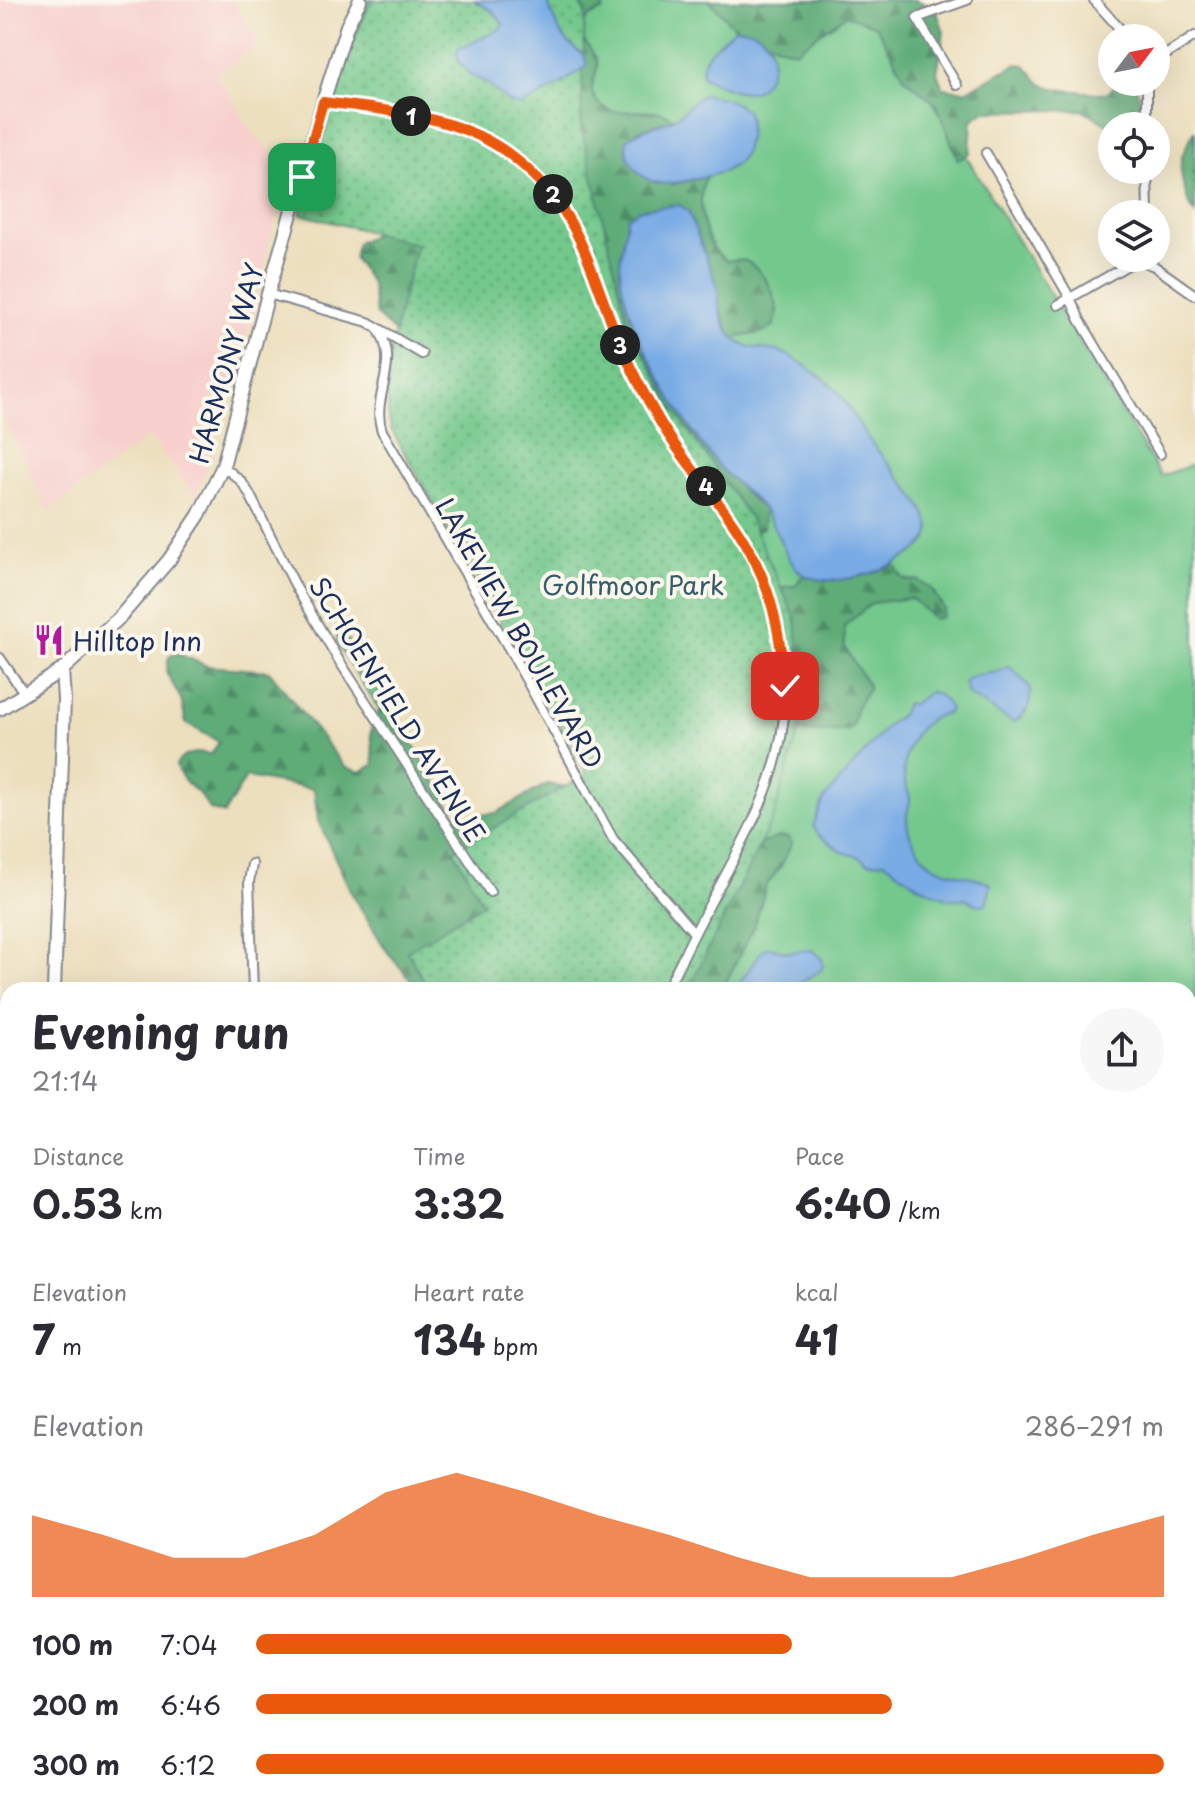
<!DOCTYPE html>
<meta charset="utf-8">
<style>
:root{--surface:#fff;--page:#f7f7f7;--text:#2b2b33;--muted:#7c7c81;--accent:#ea580c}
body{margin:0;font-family:"Playpen Sans",sans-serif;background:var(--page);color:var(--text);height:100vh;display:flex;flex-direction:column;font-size:30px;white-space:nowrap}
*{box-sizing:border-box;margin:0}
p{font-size:26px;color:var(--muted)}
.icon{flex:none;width:44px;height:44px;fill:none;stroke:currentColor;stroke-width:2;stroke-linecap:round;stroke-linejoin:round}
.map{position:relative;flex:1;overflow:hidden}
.panel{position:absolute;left:0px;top:982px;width:1196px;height:830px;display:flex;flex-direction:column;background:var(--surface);border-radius:24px 24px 0 0;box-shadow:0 8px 32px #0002}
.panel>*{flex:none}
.needle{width:52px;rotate:58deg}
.controls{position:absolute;left:1098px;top:24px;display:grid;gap:16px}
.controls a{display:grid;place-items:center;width:72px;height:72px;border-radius:50%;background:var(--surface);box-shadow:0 8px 32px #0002;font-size:40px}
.pin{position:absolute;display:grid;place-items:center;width:68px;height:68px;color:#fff;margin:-34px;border-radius:16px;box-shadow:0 4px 12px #0006}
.km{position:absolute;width:40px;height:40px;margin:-20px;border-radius:50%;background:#222;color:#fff;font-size:22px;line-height:40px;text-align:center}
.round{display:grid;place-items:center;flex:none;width:84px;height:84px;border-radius:42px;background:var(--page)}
.head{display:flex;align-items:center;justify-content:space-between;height:136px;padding:0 32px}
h1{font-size:44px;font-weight:700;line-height:60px}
.metrics{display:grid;grid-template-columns:repeat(3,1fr);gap:12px;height:136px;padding:8px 32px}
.metrics div{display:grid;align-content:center}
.metrics b{font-size:40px;font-weight:700}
.metrics small{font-size:22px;font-weight:400}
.metrics p{font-size:22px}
.chart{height:224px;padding:16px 32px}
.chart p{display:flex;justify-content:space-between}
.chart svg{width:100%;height:144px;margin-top:8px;fill:var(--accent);opacity:.7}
ul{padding:0 32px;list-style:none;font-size:26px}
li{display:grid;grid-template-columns:128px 96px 1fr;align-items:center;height:60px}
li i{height:20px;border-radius:10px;background:var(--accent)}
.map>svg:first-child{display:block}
.built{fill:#f7d0ce}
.grass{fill:#73c88c;stroke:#477c75;stroke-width:2}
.forest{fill:url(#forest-firs);stroke:#3c6e6b;stroke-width:2}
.park{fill:url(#park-dots);stroke:#477c75;stroke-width:2}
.water{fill:#79abe5;stroke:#4a6da2;stroke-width:2}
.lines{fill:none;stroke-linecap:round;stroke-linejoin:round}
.street-casing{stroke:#84878e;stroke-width:12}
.secondary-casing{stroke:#84878e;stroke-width:16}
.street{stroke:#fff;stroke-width:8}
.secondary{stroke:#fff;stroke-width:12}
.route-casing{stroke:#fff;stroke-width:16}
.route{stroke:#ea580c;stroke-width:10}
.labels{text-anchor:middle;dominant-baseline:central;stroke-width:8;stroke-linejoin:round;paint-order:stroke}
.street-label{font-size:26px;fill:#1b2f5e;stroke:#fbf7ec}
.park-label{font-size:26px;fill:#355d6c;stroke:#fbf7ec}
.poi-label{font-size:26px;fill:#1b2f5e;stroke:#fbf7ec;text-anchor:start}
</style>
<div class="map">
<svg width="1195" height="1811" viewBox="0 0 1195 1811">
<defs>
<pattern id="forest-firs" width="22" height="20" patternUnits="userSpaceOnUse" patternTransform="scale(2)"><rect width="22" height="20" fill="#5eac78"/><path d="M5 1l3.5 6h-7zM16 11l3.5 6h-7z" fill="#4d8c66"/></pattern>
<pattern id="park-dots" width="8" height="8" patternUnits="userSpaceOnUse" patternTransform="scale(2)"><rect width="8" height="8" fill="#73c88c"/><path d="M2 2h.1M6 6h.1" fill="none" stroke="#5ea376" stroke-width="1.8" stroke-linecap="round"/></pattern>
</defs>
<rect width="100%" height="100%" fill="#fbf7ec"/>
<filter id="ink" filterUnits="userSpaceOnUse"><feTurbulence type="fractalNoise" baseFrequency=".0125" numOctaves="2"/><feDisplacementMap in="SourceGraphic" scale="16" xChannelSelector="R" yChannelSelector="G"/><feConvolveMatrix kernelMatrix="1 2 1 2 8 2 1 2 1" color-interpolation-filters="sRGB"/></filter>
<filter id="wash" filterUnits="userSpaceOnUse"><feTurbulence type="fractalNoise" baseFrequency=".006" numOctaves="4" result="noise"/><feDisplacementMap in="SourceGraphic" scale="32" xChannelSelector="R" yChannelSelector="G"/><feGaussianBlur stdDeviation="1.8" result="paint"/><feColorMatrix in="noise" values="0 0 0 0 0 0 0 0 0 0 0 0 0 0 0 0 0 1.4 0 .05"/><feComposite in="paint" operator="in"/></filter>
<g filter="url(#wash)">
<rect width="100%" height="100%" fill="#ecdfbd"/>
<!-- built -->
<g class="built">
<polygon points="0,0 233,0 260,43 217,75 254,135 283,162 281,195 235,386 196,497 149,436 49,511 0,412"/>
<polygon points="385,1804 694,1804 682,1811 389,1811"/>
</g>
<!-- grass -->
<g class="grass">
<polygon points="585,0 871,0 1161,476 1195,464 1195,1709 1188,1724 1188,990 688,990 749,517 581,127"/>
<polygon points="716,1804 1151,1804 1148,1811 717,1811"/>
</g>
<!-- forest -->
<g class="forest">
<path d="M367,0H473L569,45L547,0H605L603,10L589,17L578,29C582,39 595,54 597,61C600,73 587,85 594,97C611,127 650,99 674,119L637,131L627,140L672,185L706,176C695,200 703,247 727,261C733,260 740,258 746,261C764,268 790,313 770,329C761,335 744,335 733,338C724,321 717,307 718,288L688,211L641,209L627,217L626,304L648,354L670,394L744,492L764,510L763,528L755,531L771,588L795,586L803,575C833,582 866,576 894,563C900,575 903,583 917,580L931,588L944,609L942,617L934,619L911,598L872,603L844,626L845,648L869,687L856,709L853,725L848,731L799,732L787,723L757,845L779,837H787L792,843L781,866L766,886L754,926L722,990H675L622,841L400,337L376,315L371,283L354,258L357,243L392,226L343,82L340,59Z"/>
<path d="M709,0H916L936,9L944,32L937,73L943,88L966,91L1017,64L1025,65L1041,84L1057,89L1106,94L1117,82H1135L1141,107L1129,126L1112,127L1083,110L985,111L972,120L970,153L958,160L937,105L905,78L876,26L846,15L795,51C788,49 780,47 774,44C760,38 752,28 735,28Z"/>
<path d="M1195,130V214C1187,202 1179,176 1181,161C1182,151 1190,140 1195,130Z"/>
<path d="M337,628L353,645L457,817L496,813L547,784L570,787L490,990H419L386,950L351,892L318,821L314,789L246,777L224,814L209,809C198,785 184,789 176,765C184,752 196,752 211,754L219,742L186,723L181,699L166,672L169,657L176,653L207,666L269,671L345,767L360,772L374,765L371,731L379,710L337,644Z"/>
<polygon points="0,1220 8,1233 8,1346 0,1353"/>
<polygon points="61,1804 161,1804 157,1811 65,1811"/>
</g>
<!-- park -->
<path class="park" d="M372,0H577L585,13L581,127L627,321L674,410L749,517L796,620L803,716L774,816L688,990H429L407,951L483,904L454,851L587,774L391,429C378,369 403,302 417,244L300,214L353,41Z"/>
<!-- water -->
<g class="water">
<path d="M473,0H547C556,27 560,39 584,55L587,66L555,88L521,106L509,103L486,82L471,76L458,61L457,50L499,30L503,24L493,11Z"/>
<path d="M735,28C790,27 774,91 749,92C734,93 714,82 702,76C701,52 720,43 735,28Z"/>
<path d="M703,95C721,96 734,100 747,112C751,128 749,148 739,161C729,172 713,175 699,178C675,184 653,190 635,169C627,159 625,152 627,140C643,126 656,128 673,119C685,113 691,100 703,95Z"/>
<path d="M679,205L688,211L718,288C717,305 722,326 734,338C750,354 773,345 790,356C803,364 829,381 838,392C849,406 858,424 868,438C882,459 933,508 930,533C928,546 904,558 894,564C870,576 831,586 806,576C787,568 777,526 764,510C751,493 730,481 717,464C681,420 624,327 620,271C619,254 626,234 627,217L641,209Z"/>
<path d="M1009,666L1030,687C1031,704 1029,713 1013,722L969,695L964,683C975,668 991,679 1009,666Z"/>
<path d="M929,692C939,693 945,700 950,709L948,713C916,718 898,757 906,786C907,790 910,794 910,798C911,805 907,810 907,816C906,830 914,845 923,856C940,877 969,872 991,884L986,904L978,905L966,899H949L917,885L885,862L868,863L860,857L842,852L819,835L813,826L824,799L891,722C899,717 904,714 905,704L912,705Z"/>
<polygon points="769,947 787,952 812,950 822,959 823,966 820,971 789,990 735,990 762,950"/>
</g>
</g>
<g filter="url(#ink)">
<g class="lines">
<defs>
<g id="street">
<polyline points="1094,0 1128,38"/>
<polyline points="1156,61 1195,36"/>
<polyline points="957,85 917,18 967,0"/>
<path d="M323,102C397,111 474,121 531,172C588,224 595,293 626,358C640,387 655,416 674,443C702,484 738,520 758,567C777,609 786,656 785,702C782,776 747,835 713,898C696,929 682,960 666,990"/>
<polyline points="1147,126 1147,82"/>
<polyline points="986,153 1070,298 1080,320 1160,454"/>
<polyline points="1147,170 1148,214"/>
<polyline points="1138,260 1154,266 1195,295"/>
<polyline points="268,294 368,322 422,354"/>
<polyline points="1058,305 1140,258"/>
<path d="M378,329C402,365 370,396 382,431L511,652L613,839L694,933"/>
<polyline points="223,466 241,481 249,493 297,589 338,659 490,892"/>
<polyline points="0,658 25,694"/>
<polyline points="252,864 249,882 253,990"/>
<polyline points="0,1182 8,1178"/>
<polyline points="0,1455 8,1450"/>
<polyline points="1,1811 8,1803"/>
<polyline points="246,1811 259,1804"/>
</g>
<g id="secondary">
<polyline points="0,709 62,670 120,617 169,560 199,515 223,466 268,294 323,102 347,26 360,0"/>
<polyline points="54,990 64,699 62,670"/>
<polyline points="1188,1758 1195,1744"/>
<polyline points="370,1804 374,1811"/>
<polyline points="1162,1811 1165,1804"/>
</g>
</defs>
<!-- street casing -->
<use href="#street" class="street-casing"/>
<!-- secondary casing -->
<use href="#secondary" class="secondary-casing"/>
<!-- street -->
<use href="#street" class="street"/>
<!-- secondary -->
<use href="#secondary" class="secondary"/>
</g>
</g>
<g class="lines" filter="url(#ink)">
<defs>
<path id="route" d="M302,177L323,102C386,110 462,116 513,157C577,208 585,254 613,326C624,356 639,385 655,413C684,466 730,508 756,563C775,602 781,644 785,686"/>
</defs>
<!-- route casing -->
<use href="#route" class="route-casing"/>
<!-- route -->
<use href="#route" class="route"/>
</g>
<!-- icons -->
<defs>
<symbol id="restaurant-bare" viewBox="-9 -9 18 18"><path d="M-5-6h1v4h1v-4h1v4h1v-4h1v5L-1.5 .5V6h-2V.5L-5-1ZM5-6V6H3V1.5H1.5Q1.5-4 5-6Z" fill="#b5179e" stroke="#fbf7ec" stroke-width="2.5" paint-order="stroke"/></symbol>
</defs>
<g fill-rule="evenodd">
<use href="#restaurant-bare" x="27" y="618" width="44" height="44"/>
</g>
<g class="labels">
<!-- street labels -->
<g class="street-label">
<text transform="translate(226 363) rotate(-74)">HARMONY WAY</text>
<text transform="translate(520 633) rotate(60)">LAKEVIEW BOULEVARD</text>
<text transform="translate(398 709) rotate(58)">SCHOENFIELD AVENUE</text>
</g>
<!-- park labels -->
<g class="park-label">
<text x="633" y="584">Golfmoor Park</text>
</g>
<!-- poi labels -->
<g class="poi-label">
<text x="73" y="640">Hilltop Inn</text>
</g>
</g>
</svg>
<div class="controls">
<a><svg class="needle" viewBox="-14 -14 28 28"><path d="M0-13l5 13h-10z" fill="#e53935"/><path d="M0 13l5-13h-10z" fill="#7c7c81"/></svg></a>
<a><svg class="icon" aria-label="locate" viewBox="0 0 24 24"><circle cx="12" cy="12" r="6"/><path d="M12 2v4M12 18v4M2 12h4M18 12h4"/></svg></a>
<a><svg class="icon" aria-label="layers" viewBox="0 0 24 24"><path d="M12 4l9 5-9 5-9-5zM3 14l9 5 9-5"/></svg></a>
</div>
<div class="pin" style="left:302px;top:177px;background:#1e9e55"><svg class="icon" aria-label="arrive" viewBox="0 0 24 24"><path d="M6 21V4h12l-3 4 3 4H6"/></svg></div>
<div class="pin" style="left:785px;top:686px;background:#d93025"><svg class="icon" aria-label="check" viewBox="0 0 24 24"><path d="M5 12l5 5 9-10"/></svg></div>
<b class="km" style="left:411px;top:116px">1</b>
<b class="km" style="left:553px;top:194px">2</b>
<b class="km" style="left:620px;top:345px">3</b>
<b class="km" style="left:706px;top:486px">4</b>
<section class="panel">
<div class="head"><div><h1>Evening run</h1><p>21:14</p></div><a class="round"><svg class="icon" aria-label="share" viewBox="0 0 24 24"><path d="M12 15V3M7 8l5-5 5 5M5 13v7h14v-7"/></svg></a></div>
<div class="metrics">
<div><p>Distance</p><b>0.53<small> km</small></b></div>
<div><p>Time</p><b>3:32</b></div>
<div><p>Pace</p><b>6:40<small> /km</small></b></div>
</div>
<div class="metrics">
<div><p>Elevation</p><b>7<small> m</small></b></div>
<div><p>Heart rate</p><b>134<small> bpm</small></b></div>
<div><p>kcal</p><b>41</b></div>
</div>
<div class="chart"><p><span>Elevation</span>286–291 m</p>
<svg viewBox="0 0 160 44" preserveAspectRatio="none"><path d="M0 44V19L10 25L20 32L30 32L40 25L50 12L60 6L70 12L80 19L90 25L100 32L110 38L120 38L130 38L140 32L150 25L160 19V44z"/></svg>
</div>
<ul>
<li><b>100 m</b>7:04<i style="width:59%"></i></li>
<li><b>200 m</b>6:46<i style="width:70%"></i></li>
<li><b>300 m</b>6:12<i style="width:100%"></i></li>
</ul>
</section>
</div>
